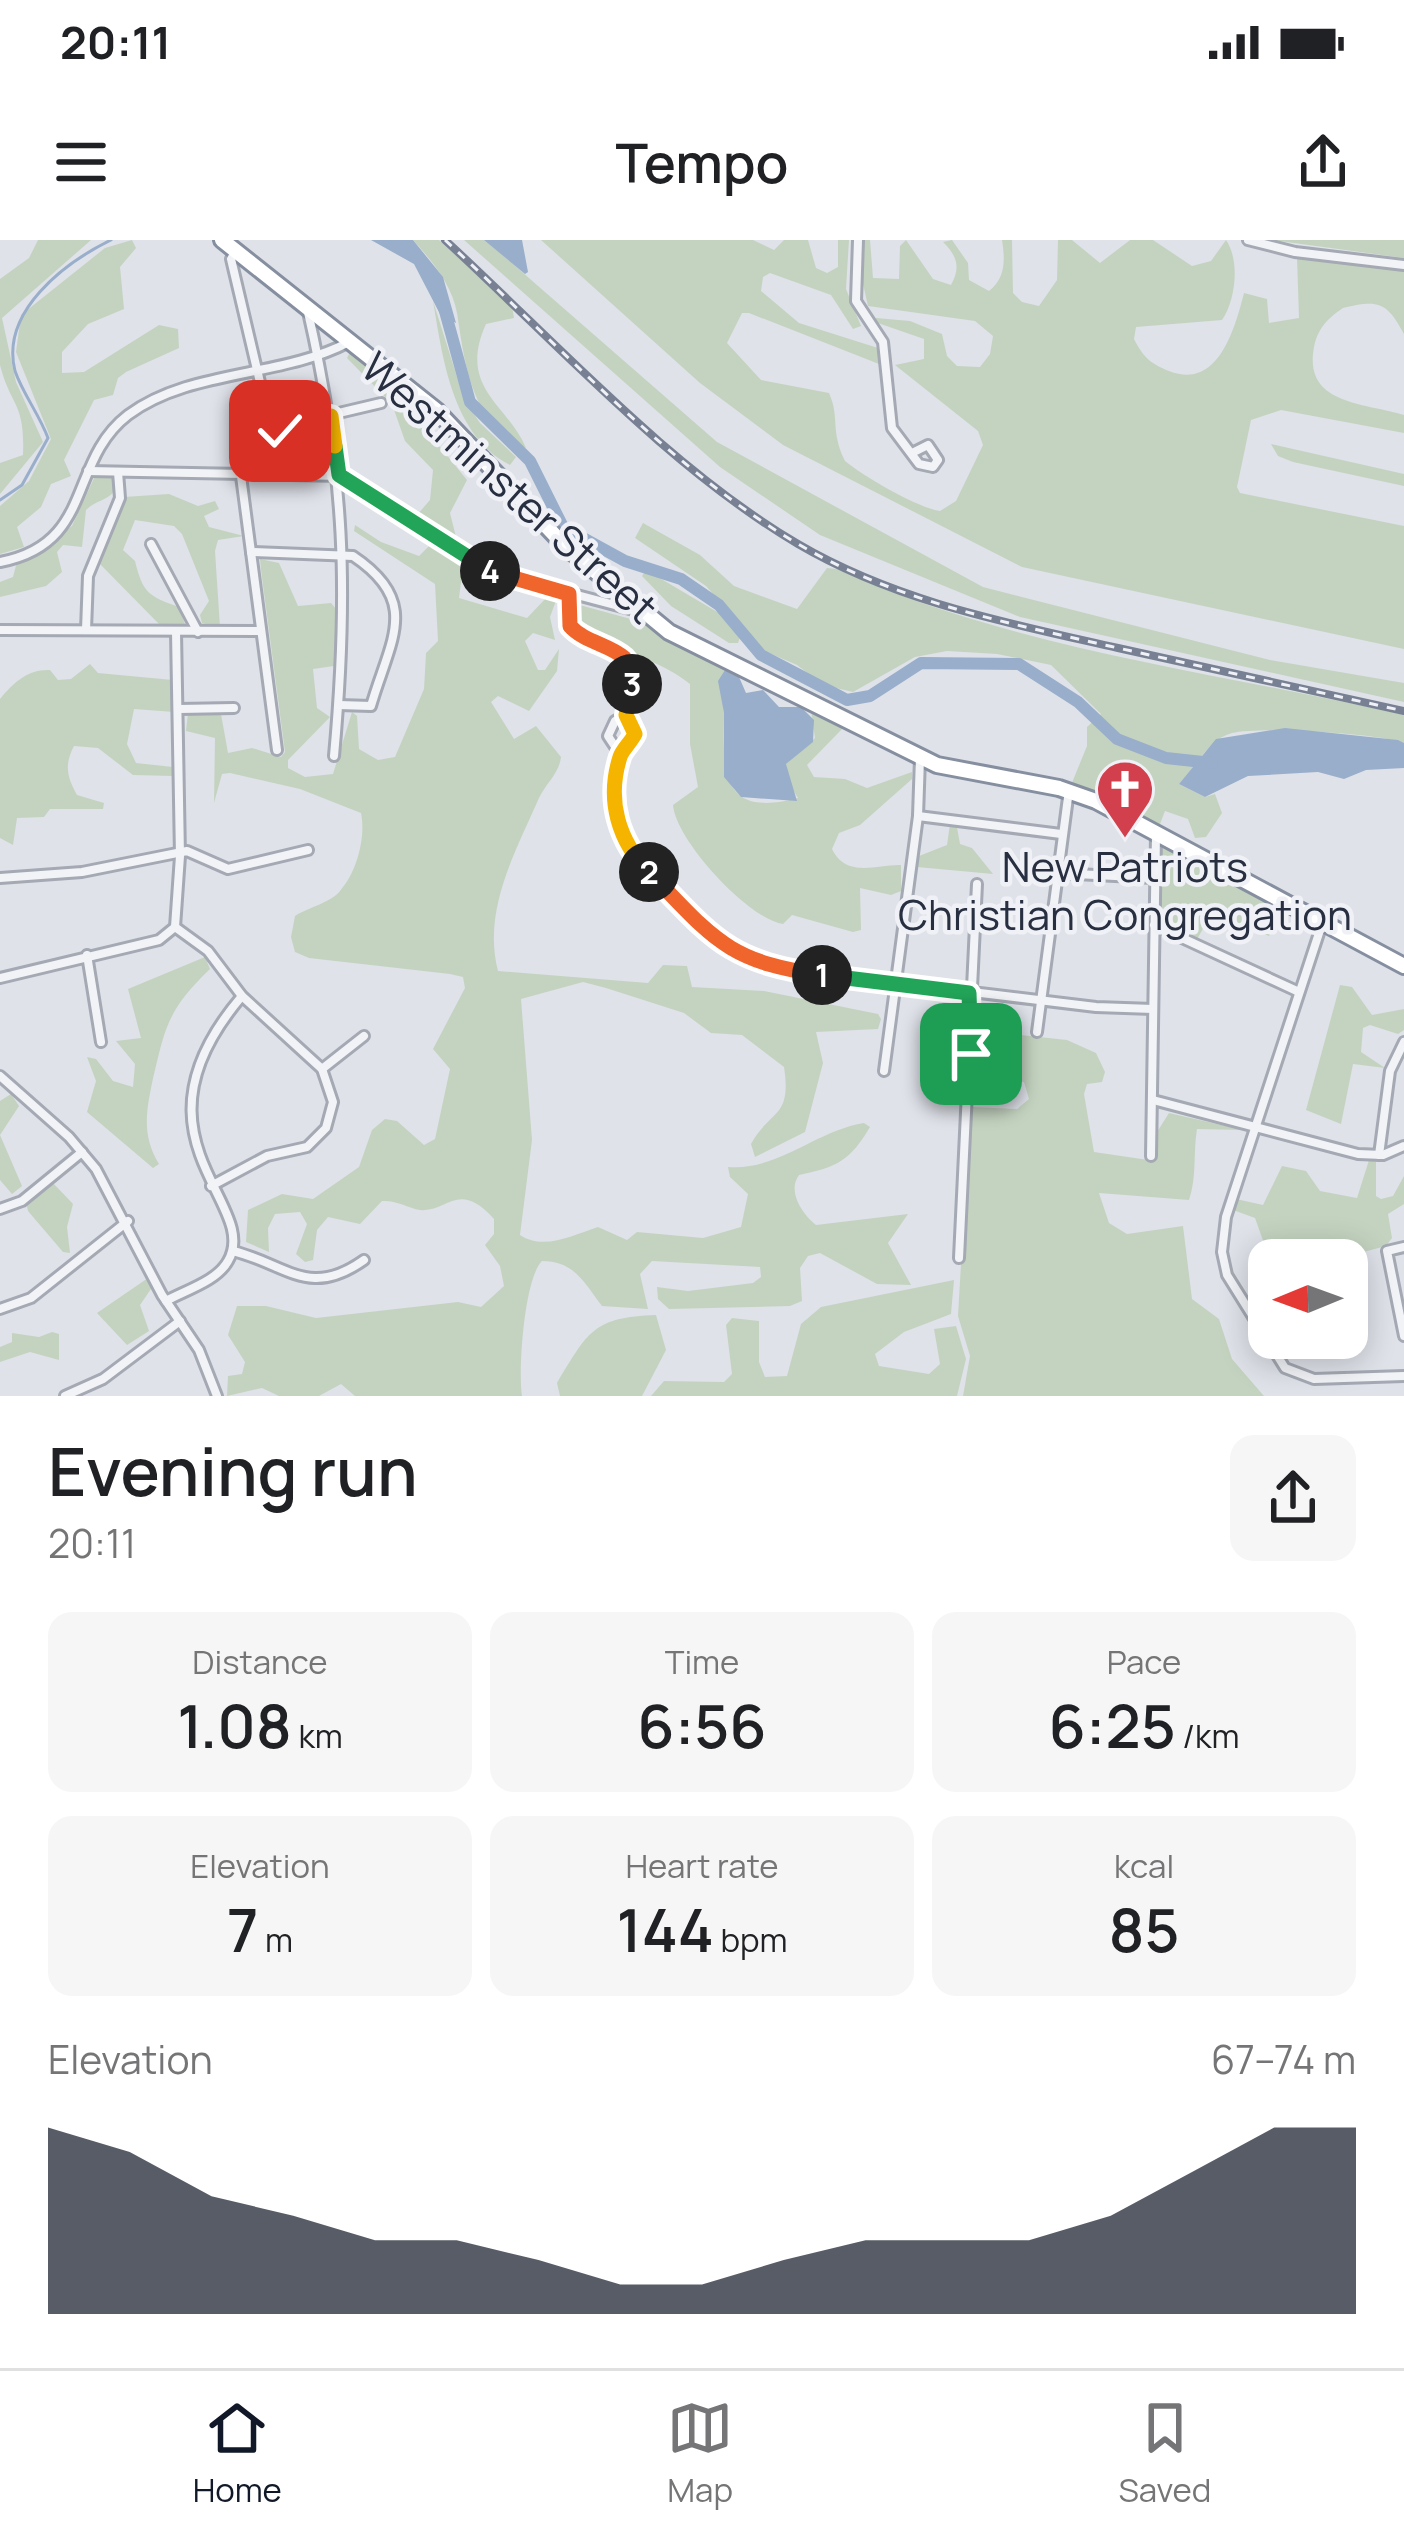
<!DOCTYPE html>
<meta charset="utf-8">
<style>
:root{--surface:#fff;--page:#f6f6f6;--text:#202124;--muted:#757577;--line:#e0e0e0;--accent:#111827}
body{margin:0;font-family:Manrope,sans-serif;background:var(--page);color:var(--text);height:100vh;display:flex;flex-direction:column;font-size:45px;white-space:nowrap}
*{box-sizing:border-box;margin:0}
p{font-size:39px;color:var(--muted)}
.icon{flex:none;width:66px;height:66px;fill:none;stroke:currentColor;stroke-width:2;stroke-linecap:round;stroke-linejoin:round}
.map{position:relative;height:1156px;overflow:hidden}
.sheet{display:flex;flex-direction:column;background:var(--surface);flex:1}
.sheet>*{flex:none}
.needle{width:78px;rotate:269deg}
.tools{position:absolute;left:1248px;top:999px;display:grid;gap:24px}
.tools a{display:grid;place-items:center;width:120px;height:120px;border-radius:24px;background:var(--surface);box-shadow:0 6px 30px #0003;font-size:60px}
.pin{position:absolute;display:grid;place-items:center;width:102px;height:102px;color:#fff;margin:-51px;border-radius:24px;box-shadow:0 6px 18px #0006}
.km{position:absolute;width:60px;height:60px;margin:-30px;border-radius:50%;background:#222;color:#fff;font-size:33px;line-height:60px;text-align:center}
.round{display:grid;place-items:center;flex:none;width:126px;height:126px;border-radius:24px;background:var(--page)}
.summary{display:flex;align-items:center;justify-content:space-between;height:204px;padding:0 48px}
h1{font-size:66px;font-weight:600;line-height:90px}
.stats{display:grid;grid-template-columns:repeat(3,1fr);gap:18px;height:204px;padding:12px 48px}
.stats div{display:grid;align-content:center;border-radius:24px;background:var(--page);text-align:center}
.stats b{font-size:60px;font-weight:600}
.stats small{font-size:33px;font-weight:400}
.stats p{font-size:33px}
.chart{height:336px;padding:24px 48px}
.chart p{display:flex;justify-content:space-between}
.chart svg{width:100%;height:216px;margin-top:12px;fill:var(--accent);opacity:.7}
.status{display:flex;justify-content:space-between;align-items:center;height:84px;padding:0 60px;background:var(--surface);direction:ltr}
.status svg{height:33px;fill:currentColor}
header{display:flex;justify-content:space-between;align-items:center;height:156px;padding:0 48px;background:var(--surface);font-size:54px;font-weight:600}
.tab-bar{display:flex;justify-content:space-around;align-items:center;height:168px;border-top:3px solid var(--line);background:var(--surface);font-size:33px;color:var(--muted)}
.tab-bar a{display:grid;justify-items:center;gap:6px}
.tab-bar .active{color:var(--accent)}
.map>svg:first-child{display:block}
.green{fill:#c4d3c0}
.water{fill:#99aeca}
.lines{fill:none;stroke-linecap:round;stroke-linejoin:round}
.stream{stroke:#99aeca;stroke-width:3}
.river{stroke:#99aeca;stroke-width:12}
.street-casing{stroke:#a4a9b3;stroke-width:14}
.highway-casing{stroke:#868fa0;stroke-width:20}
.street{stroke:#f2f3f7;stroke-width:8}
.highway{stroke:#fff;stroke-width:14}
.rail-casing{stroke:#788193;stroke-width:8}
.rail{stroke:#eff1f6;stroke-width:3;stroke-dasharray:9;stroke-linecap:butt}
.split-1-casing{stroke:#fff;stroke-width:24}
.split-2-casing{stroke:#fff;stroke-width:24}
.split-3-casing{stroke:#fff;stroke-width:24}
.split-4-casing{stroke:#fff;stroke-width:24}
.split-5-casing{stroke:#fff;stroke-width:24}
.split-6-casing{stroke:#fff;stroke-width:24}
.split-1{stroke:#22a559;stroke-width:15}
.split-2{stroke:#f0652b;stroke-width:15}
.split-3{stroke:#f5b400;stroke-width:15}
.split-4{stroke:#f0652b;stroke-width:15}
.split-5{stroke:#22a559;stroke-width:15}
.split-6{stroke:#f5b400;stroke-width:15}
.labels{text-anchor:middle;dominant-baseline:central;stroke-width:9;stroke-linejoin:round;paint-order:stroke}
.street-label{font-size:42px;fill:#272f40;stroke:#eff1f6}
.poi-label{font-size:42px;fill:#272f40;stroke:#eff1f6}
</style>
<div class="status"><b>20:11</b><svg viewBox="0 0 49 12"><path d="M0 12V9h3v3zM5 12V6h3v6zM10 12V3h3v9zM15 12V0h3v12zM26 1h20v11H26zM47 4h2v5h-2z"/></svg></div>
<header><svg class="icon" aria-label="menu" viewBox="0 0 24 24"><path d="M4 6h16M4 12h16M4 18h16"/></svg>Tempo<svg class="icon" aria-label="share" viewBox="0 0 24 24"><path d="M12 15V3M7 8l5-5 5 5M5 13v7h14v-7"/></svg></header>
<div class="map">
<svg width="1404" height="1156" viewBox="0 0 1404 1156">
<rect width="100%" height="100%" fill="#dfe2e9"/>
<!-- green -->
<g class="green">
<path d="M38,0H91L2,78L16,142L43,202L0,254V223L23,215C25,161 11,168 0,125C0,100 0,65 0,39L29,18Z"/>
<polygon points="132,0 136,8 120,27 124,69 88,84 62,112 62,133 84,132 159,85 178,89 179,108 126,132 118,138 113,155 94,160 64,220 71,236 51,244 41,267 17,287 24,307 0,314 0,266 29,241 51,199 16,112 21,75 105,8"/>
<path d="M413,0H439L512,66L514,78L486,84C457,148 508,164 526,208C471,184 465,125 457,73C452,44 431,20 413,0Z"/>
<polygon points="464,0 484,0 498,11 717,202 983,347 1270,420 1404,443 1404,462 1020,377 820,295 720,227"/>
<path d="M541,0H753L774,10L784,0H808L816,28L827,33L838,27V0H849L846,49L861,86L853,89L831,55L770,33L763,37L761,51L799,83L878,108L879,124L749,73H742L727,103L761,140L829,153C840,177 830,191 845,221C863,236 918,268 940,271L956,261L983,205L978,191L895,125L924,119V99L875,82L876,78L910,81L942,94L947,116L957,126L980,127L990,114L993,96L975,81L868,66L861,35L863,0H870L873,38L899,39L900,6L906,0L933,39L951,45C961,27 957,16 943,2L952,0L968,23L969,40L989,51C1006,38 1005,19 1002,0H1012L1013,53L1022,62L1039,66L1057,40L1058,0H1072L1100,23L1130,0H1153L1192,26L1211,21L1226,0C1240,20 1236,60 1222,80L1136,87L1134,99C1143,117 1151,124 1169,131C1217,150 1234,92 1244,53L1267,59L1269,83L1299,78L1297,17L1404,30V94C1387,63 1380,59 1343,68C1325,80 1315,92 1313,114C1308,165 1367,163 1404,175V193L1281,170L1251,180L1237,247L1240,253L1404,286V409L1022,327L783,205L700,143Z"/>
<polygon points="1272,0 1404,0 1404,18"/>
<path d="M433,61L464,159L480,183L516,217L510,225C452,195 443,119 433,61Z"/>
<polygon points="351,110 415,161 427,191 467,240 450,273 458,305 417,275 430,260 433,230 405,201 392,164 347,118"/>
<polygon points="1271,204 1404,234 1404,246 1293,222 1278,216"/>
<path d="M95,236H116C119,261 99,257 86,270L82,307L63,305L57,312L62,332L46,346L0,357V342L13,337L17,322L72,286Z"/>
<path d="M169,254L198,266L215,261L219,269L204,276L209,287L244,296L218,300L215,311L220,387L202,383L200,375L209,361L182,294L174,286L135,280L123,310L135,321C143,353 148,356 179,367L186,387L159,384L100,324L124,257Z"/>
<path d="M643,283L700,315L734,346L797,369L827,328L837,329C1013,409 1216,432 1404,475V503C1378,493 1259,486 1232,493C1209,499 1196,526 1179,544L1205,557L1215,554L1222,573L1206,597L1195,598L1188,579L1165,571L1157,592L1286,662L1269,696L1212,672L1194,705L1154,685L1156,592L1069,550L1087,506V487L1101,474L1051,425L997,414L947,411L915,417L853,452L823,445L797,425L762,410L706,346L635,298Z"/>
<path d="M355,285L381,302L419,316L434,301L463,327L459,358L527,378L548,356L557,358L550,377L555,400L533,393L525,401L538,430H545L559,409L557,431L529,471L498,456L491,462L514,499L536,486L561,517C559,534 546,543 539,558C516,611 482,670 498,731L648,743L663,725L687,726L692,747L764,751L878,774L881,779L878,789L816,792L823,823L805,892L755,917L751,904C770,869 792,879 784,827L742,795L711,793L684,773L606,748L583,742L521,759L532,900L520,995C544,1011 573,995 598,987L627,1000L637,992L703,998L741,987L748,954L730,937L728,927C778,931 815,891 864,883L870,887C850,921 837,927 799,935C787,951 802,974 816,985L908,974L888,1003L911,1045L877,1044L820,1013L808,1016L800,1028L802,1061L790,1066L669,1069L658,1059L657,1047L688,1051L753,1043L761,1037L760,1027L652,1021L640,1034L648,1069L602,1066C585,1044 575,1021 542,1021C524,1039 518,1131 522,1156H355L341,1144L319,1156H279L262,1148L227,1156L228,1136L242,1134L245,1122L228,1095L237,1066H266L316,1078L458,1062L481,1067L504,1046L500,1026L485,1005L494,994V979C458,939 447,973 420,970C408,968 397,960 382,961L360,984L328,977L317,990L313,1020L305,1022L296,1014L307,984L300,972L275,974L268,988L269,1012L246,1002L248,970L282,954L313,959L359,927L372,890L385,879L397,881L424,905L435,899L450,829L433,809L465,748L463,737L450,734L309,718L295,712L291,697L295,676C309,667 330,663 340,651C357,632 366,597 361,573L300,549L230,533L222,534L214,563L215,498L186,491L188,473L221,474L228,513L252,508L281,517L285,512L261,330L260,319L279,323L298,366L331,363L337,370V420L334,426L313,429L317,468L330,477L288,520V528L305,537L333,534L352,472L357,476L359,509L378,520L395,517L424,449L426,413L438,401L435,344L354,291Z"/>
<polygon points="646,330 719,373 740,397 738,403 729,403 671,366 642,336"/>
<path d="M576,364L638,381L725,430C716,446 724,458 724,476C723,534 722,578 798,558L788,542L786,524L815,498L811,470L843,488L807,525L814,537L845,539L867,548L912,532V539L860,585L839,593L832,609C847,639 877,624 901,625V651L891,655L860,648L861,690L853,692L792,675L783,684C749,679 676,601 673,565L698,547L690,504V444C656,416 600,408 573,375Z"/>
<path d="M90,424L98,433L173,440L174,472L134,469L127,504L136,523L173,527V536L133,535L98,508L74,506C64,525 67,537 77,555L104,563L103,569H50L44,577L17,578L13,605L0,598V459C13,443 28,429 50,430L58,440L71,439Z"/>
<polygon points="956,582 960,604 972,608 993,634 917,627 919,616 947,605 950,584"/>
<path d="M205,717L210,729C167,770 165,788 152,843C146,873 142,896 159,924L153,928L87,872L96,841L87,817L96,819L113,841L133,847L135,824L116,801L141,798L128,749Z"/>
<polygon points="1340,745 1352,747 1372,775 1404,769 1404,790 1398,794 1370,785 1363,788 1361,812 1385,828 1353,824 1341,884 1306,870"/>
<path d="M1002,763L1008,767L1012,794L1067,800L1096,813L1105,832L1102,842L1087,844L1084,854L1094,912L1155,921L1157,892L1169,873L1243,890L1197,889C1193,913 1197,937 1189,960L1099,953L1109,983L1127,994L1183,986L1192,1059L1219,1079L1232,1119L1264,1156H963L970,1116L958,1076L970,867L1017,869L1029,859L1024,842L976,831L991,819Z"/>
<polygon points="11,854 19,866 0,895 22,946 12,954 0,940 0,861"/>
<polygon points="1370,917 1376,920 1376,956 1381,959 1393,956 1404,936 1404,964 1388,974 1392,998 1386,1006 1333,1020 1270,1020 1255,978 1233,970 1236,959 1263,965 1282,926 1306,931 1320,951 1357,958"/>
<polygon points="53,943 73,964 67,987 70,1013 63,1012 28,971 26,962"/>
<polygon points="148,1038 153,1046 140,1065 149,1091 127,1105 97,1073"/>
<polygon points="954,1040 951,1074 904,1092 875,1114 879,1126 929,1134 940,1124 934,1089 956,1086 966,1119 957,1156 651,1156 664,1141 724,1142 732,1134 726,1085 732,1078 759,1081 759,1122 765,1137 787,1136 801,1084 821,1067"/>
<path d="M656,1075L666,1110L642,1156H560L557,1143C588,1092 593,1077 656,1075Z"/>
<polygon points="52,1092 59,1094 59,1120 30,1112 0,1122 0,1107 12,1102 12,1093 39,1097"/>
</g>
<!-- water -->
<g class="water">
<polygon points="371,0 413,0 443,37 456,83 440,74 414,24"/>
<polygon points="484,0 522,0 528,32 525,34"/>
<polygon points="725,430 739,437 746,453 763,450 779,467 801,467 814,480 813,502 786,524 797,561 741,557 724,537 724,473 718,441"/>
<polygon points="1285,488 1398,500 1404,503 1404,528 1366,530 1344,539 1318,532 1248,536 1205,557 1179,544 1216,499"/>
</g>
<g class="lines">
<!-- stream -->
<path class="stream" d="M0,260L22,245L48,198C39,174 23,154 15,131C0,72 64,23 111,0"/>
<!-- river -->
<polyline class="river" points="443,64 470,162 530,221 563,287 625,321 681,339 719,365 761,415 847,460 870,456 921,423 1019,424 1078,462 1117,499 1166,518 1212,523"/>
<defs>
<g id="street">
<polyline points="858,0 856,61 883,102 892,188 919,224 933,227 938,220 928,205 914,212"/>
<polyline points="1248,0 1295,12 1404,25"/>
<polyline points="236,11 231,19 271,189 381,163"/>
<path d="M308,72C345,234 349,351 334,516"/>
<polyline points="88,231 342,236 494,333 641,372"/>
<polyline points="241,236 277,510"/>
<polyline points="151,304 198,392"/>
<path d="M251,312L353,316C422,362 390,400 371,466L339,465"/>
<path d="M0,322C95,304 67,222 128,175C190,129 281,138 349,102"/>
<path d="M569,354C557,413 613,391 633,429L626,475L615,481L608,496L620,514L635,493L626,475"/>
<polyline points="0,390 261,391"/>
<polyline points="86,390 88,336 120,258 118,232"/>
<polyline points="179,469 234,468"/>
<path d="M620,514C619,540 611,573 620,597C636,638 731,717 773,728L1096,767L1153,769"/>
<polyline points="918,576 1061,594"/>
<polyline points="1057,633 1154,638"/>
<polyline points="0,638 82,632 187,611 228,629 308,610"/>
<polyline points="1322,684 1226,977 1222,1012 1227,1035 1285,1128 1314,1139 1404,1136"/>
<polyline points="1154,685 1299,752"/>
<polyline points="175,687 208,711 242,756 322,829 333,862 326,888 307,907 267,916 211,946"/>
<polyline points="87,715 101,802"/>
<polyline points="0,738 159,700 175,687 180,616 176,392"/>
<polyline points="1037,792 1069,550"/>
<polyline points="322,829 364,796"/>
<polyline points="884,831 918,576 920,518"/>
<polyline points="0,836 69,897 96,929 162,1055 199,1110 217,1156"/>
<polyline points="1153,860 1358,914 1383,915 1404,906"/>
<polyline points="1379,915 1390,831 1404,802"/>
<polyline points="1151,916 1156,594"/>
<polyline points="0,969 22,961 82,912"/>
<polyline points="1404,1007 1387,1011 1404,1096"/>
<path d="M233,1011C288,1025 309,1059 364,1020"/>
<polyline points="959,1018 977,644"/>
<path d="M166,1061C186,1050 217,1041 228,1021C262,963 120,899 242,756"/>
<polyline points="0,1069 31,1058 128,981"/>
<polyline points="65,1156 103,1139 180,1081"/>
</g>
<polyline id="highway" points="222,0 436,170 566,307 669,392 937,525 1059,548 1096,561 1404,726"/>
</defs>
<!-- street casing -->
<use href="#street" class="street-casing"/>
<!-- highway casing -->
<use href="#highway" class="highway-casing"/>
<!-- street -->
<use href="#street" class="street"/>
<!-- highway -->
<use href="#highway" class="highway"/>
<defs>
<path id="rail" d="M445,0C555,101 669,228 798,304C897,362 1008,383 1118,408C1213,429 1309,450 1404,471"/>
</defs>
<!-- rail casing -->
<use href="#rail" class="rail-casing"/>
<!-- rail -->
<use href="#rail" class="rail"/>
</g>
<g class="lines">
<defs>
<polyline id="split-1" points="822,735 969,753 971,814"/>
<path id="split-2" d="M649,632C713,698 727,722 822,735"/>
<path id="split-3" d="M632,444L626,475L635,494C631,502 622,510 620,517C606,561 619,602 649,632"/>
<path id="split-4" d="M490,331L569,354L570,386C590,409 638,405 632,444"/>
<polyline id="split-5" points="335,206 339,235 490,331"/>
<polyline id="split-6" points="280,191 331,176 335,206"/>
</defs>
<!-- split-1 casing -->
<use href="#split-1" class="split-1-casing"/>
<!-- split-2 casing -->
<use href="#split-2" class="split-2-casing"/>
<!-- split-3 casing -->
<use href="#split-3" class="split-3-casing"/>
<!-- split-4 casing -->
<use href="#split-4" class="split-4-casing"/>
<!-- split-5 casing -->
<use href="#split-5" class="split-5-casing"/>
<!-- split-6 casing -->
<use href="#split-6" class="split-6-casing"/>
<!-- split-1 -->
<use href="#split-1" class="split-1"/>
<!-- split-2 -->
<use href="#split-2" class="split-2"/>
<!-- split-3 -->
<use href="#split-3" class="split-3"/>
<!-- split-4 -->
<use href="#split-4" class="split-4"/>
<!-- split-5 -->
<use href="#split-5" class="split-5"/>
<!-- split-6 -->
<use href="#split-6" class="split-6"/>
</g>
<!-- icons -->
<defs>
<symbol id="church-pin" viewBox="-11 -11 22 30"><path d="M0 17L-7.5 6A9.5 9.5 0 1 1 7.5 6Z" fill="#d2404d" stroke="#eff1f6"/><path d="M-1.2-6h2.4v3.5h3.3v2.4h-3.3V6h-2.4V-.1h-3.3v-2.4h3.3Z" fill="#fff"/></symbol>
</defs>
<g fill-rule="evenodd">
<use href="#church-pin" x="1092" y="516" width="66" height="90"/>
</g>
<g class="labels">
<!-- street labels -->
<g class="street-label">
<text transform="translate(510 247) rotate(42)">Westminster Street</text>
</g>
<!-- poi labels -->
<g class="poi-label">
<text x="1125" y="626">New Patriots<tspan x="1125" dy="48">Christian Congregation</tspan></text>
</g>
</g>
</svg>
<div class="tools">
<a><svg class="needle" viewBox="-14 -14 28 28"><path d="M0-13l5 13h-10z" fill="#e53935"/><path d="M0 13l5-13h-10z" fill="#757577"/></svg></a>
</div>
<div class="pin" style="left:971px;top:814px;background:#1e9e55"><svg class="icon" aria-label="arrive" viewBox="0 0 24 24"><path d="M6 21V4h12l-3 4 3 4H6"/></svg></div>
<div class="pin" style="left:280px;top:191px;background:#d93025"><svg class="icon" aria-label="check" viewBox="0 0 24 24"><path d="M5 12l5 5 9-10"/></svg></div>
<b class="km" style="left:822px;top:735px">1</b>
<b class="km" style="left:649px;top:632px">2</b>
<b class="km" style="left:632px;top:444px">3</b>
<b class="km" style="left:490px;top:331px">4</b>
</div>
<section class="sheet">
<div class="summary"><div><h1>Evening run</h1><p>20:11</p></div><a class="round"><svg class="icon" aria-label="share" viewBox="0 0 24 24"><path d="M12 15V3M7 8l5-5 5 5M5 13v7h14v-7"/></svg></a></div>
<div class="stats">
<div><p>Distance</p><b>1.08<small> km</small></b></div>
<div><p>Time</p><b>6:56</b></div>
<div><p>Pace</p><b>6:25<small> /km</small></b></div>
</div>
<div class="stats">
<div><p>Elevation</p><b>7<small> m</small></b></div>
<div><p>Heart rate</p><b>144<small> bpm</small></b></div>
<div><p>kcal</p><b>85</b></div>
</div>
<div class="chart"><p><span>Elevation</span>67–74 m</p>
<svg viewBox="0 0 160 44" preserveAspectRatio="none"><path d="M0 44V6L10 11L20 20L30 24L40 29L50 29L60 33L70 38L80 38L90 33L100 29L110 29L120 29L130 24L140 15L150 6L160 6V44z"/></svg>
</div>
</section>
<nav class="tab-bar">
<a class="active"><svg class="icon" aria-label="home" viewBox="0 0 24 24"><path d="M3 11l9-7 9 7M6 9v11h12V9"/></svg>Home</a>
<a><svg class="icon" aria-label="map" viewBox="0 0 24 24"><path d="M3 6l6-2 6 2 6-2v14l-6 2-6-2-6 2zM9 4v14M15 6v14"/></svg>Map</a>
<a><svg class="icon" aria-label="saved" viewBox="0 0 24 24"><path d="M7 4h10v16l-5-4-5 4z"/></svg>Saved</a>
</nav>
